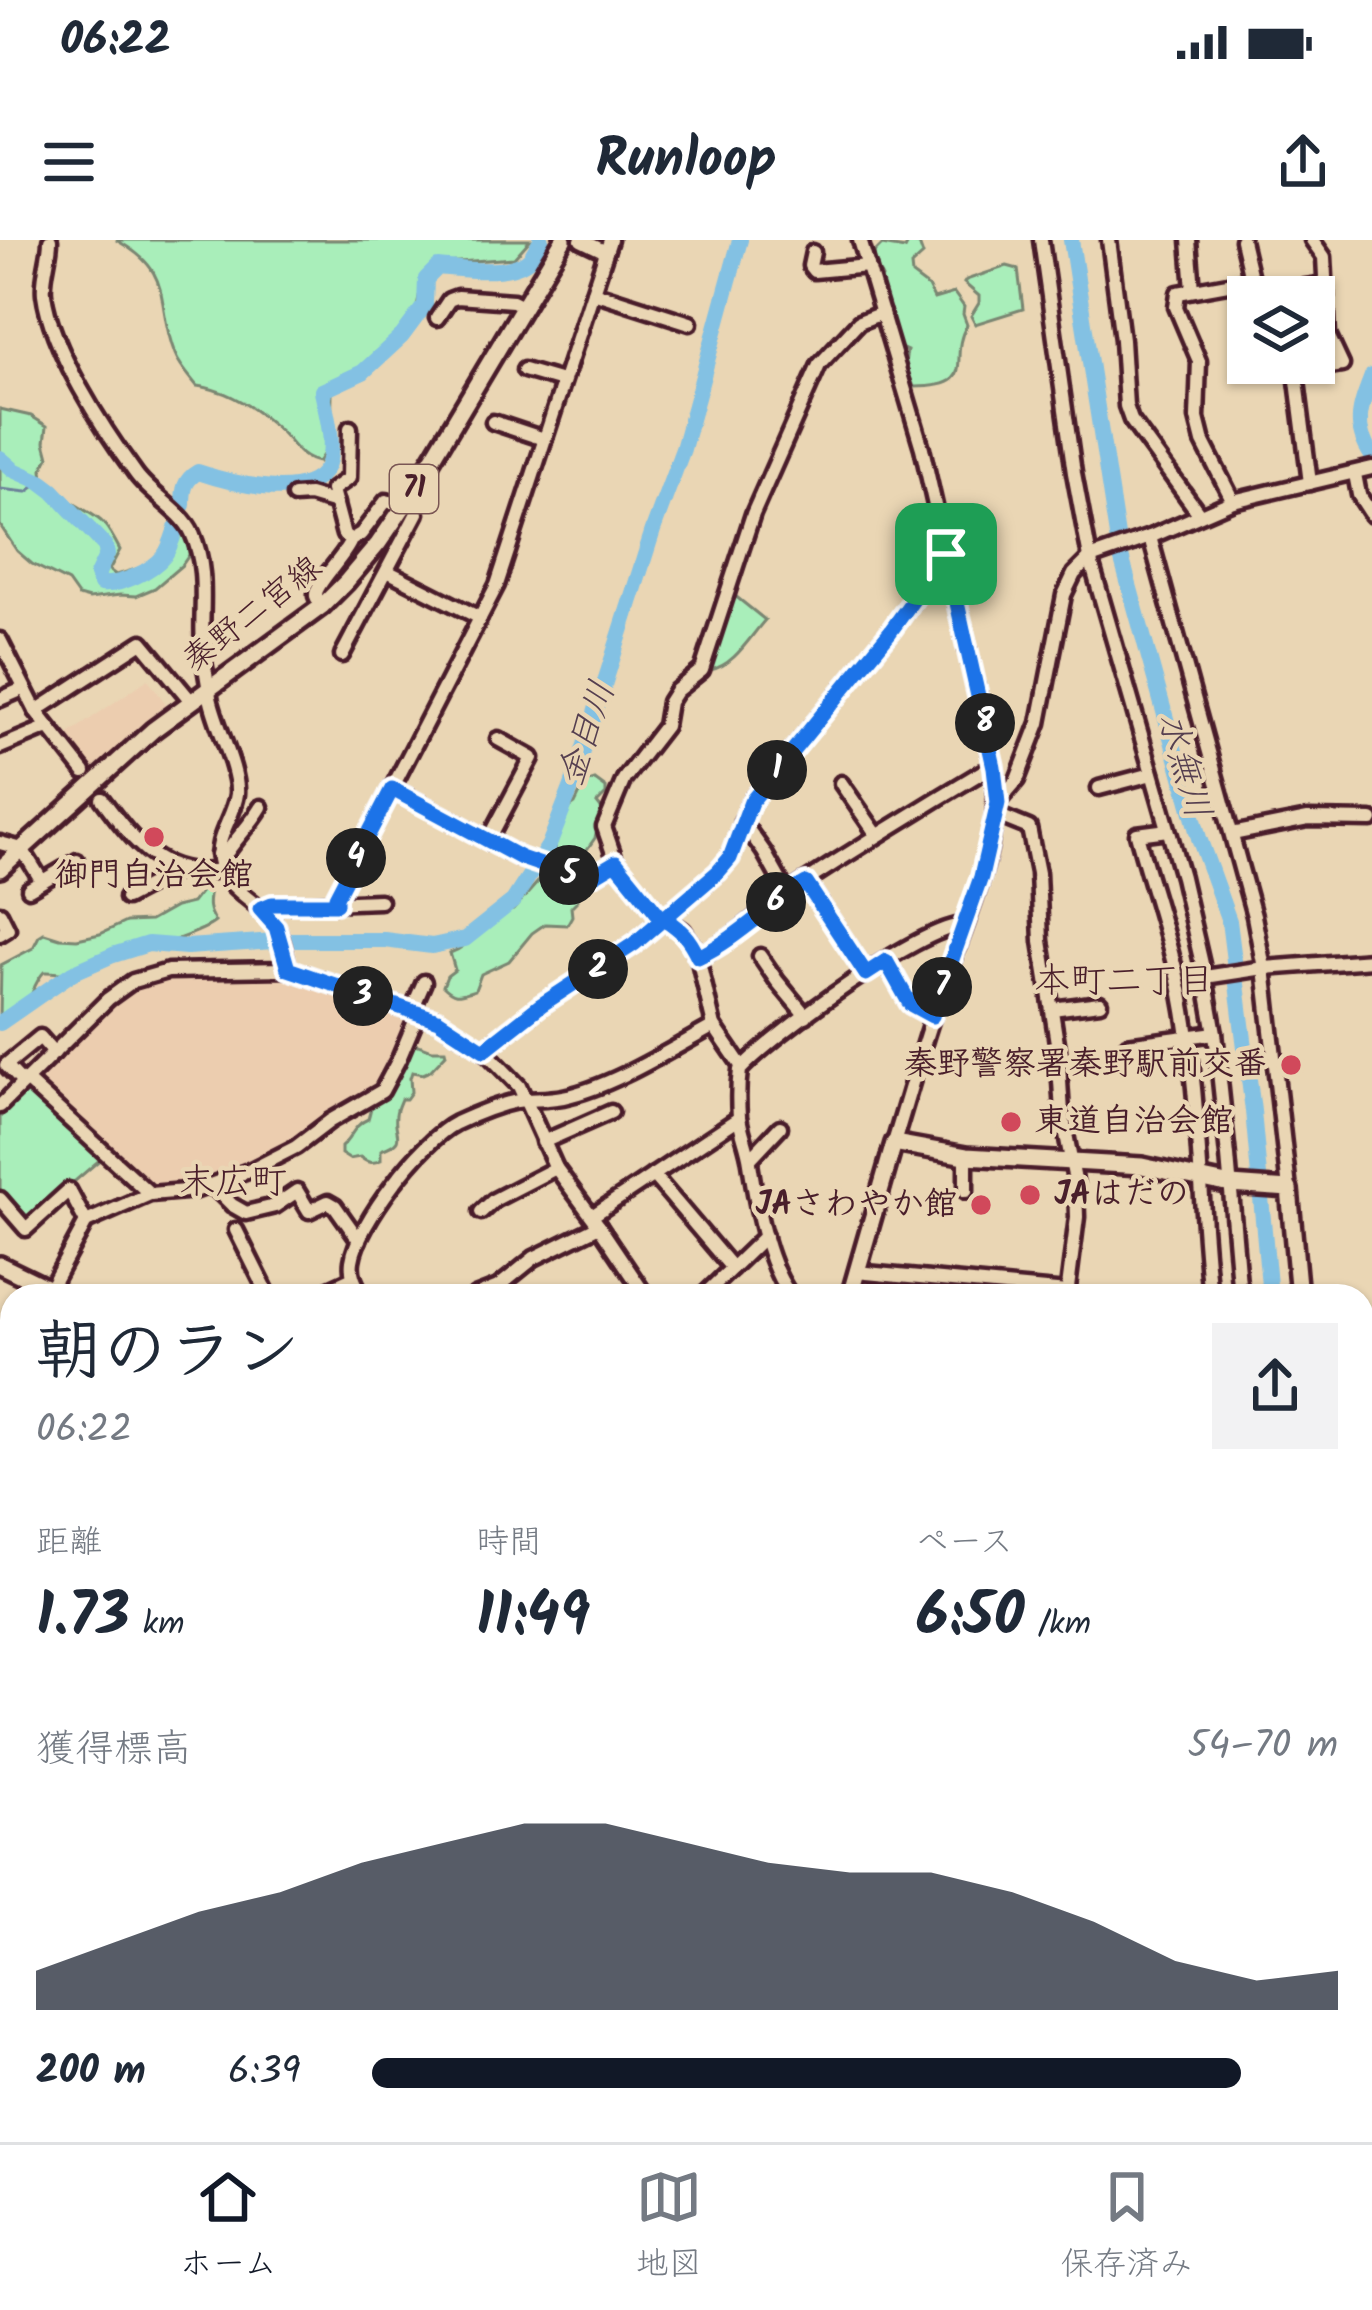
<!DOCTYPE html>
<html lang="ja">
<meta charset="utf-8">
<style>
:root{--surface:#fff;--page:#f2f2f3;--text:#1f2937;--muted:#747a83;--line:#e0e1e3;--accent:#111827}
body{margin:0;font-family:Kalam,"Klee One",sans-serif;background:var(--page);color:var(--text);height:100vh;display:flex;flex-direction:column;font-size:45px;white-space:nowrap}
*{box-sizing:border-box;margin:0}
p{font-size:39px;color:var(--muted)}
.icon{flex:none;width:66px;height:66px;fill:none;stroke:currentColor;stroke-width:2;stroke-linecap:round;stroke-linejoin:round}
.map{position:relative;flex:1;overflow:hidden}
.sheet{position:absolute;left:0px;top:1044px;width:1374px;height:858px;display:flex;flex-direction:column;background:var(--surface);border-radius:36px 36px 0 0;box-shadow:0 3px 9px #0004}
.sheet>*{flex:none}
.controls{position:absolute;left:1227px;top:36px;display:grid;gap:24px}
.controls a{display:grid;place-items:center;width:108px;height:108px;border-radius:0px;background:var(--surface);box-shadow:0 3px 9px #0004;font-size:60px}
.pin{position:absolute;display:grid;place-items:center;width:102px;height:102px;color:#fff;margin:-51px;border-radius:24px;box-shadow:0 6px 18px #0006}
.km{position:absolute;width:60px;height:60px;margin:-30px;border-radius:50%;background:#222;color:#fff;font-size:33px;line-height:60px;text-align:center}
.round{display:grid;place-items:center;flex:none;width:126px;height:126px;border-radius:0px;background:var(--page)}
.overview{display:flex;align-items:center;justify-content:space-between;height:204px;padding:0 36px}
h1{font-size:66px;font-weight:700;line-height:90px}
.figures{display:grid;grid-template-columns:repeat(3,1fr);gap:18px;height:204px;padding:12px 36px}
.figures div{display:grid;align-content:center}
.figures b{font-size:60px;font-weight:700}
.figures small{font-size:33px;font-weight:400}
.figures p{font-size:33px}
.chart{height:336px;padding:24px 36px}
.chart p{display:flex;justify-content:space-between}
.chart svg{width:100%;height:216px;margin-top:12px;fill:var(--accent);opacity:.7}
ul{padding:0 36px;list-style:none;font-size:39px}
li{display:grid;grid-template-columns:192px 144px 1fr;align-items:center;height:90px}
li i{height:30px;border-radius:15px;background:var(--accent)}
.status{display:flex;justify-content:space-between;align-items:center;height:84px;padding:0 60px;background:var(--surface);direction:ltr}
.status svg{height:33px;fill:currentColor}
header{display:flex;justify-content:space-between;align-items:center;height:156px;padding:0 36px;background:var(--surface);font-size:54px;font-weight:700}
.menu{display:flex;justify-content:space-around;align-items:center;height:168px;border-top:3px solid var(--line);background:var(--surface);font-size:33px;color:var(--muted)}
.menu a{display:grid;justify-items:center;gap:6px}
.menu .selected{color:var(--accent)}
.map>svg:first-child{display:block}
.built{fill:#eccdaf}
.green{fill:#a9eeba;stroke:#7a8672;stroke-width:3}
.lines{fill:none;stroke-linecap:round;stroke-linejoin:round}
.stream{stroke:#6c8099;stroke-width:3}
.river{stroke:#83c1e3;stroke-width:16}
.minor-casing{stroke:#4a1f2b;stroke-width:21}
.major-casing{stroke:#4a1f2b;stroke-width:24}
.highway-casing{stroke:#4a1f2b;stroke-width:26}
.minor{stroke:#ead6b4;stroke-width:12}
.major{stroke:#ead6b4;stroke-width:15}
.highway{stroke:#ead6b4;stroke-width:16}
.route-casing{stroke:#fff;stroke-width:24}
.route{stroke:#1a73e8;stroke-width:15}
.poi-dot{fill:#d1495b;stroke:#ead6b4;stroke-width:4.5}
.labels{text-anchor:middle;dominant-baseline:central;stroke-width:9;stroke-linejoin:round;paint-order:stroke}
.shield{fill:#ead6b4;stroke:#7a5654;stroke-width:3}
.shield-label{font-size:30px;font-weight:bold;fill:#4a1f2b}
.street-label{font-size:33px;fill:#4a1f2b;stroke:#ead6b4}
.poi-label{font-size:33px;font-weight:bold;fill:#4a1f2b;stroke:#ead6b4;text-anchor:end}
.water-label{font-size:36px;font-style:italic;fill:#553f50;stroke:#ead6b4}
.neighbourhood-label{font-size:36px;fill:#4a1f2b;stroke:#ead6b4}
</style>
<div class="status"><b>06:22</b><svg viewBox="0 0 49 12"><path d="M0 12V9h3v3zM5 12V6h3v6zM10 12V3h3v9zM15 12V0h3v12zM26 1h20v11H26zM47 4h2v5h-2z"/></svg></div>
<header><svg class="icon" aria-label="menu" viewBox="0 0 24 24"><path d="M4 6h16M4 12h16M4 18h16"/></svg>Runloop<svg class="icon" aria-label="share" viewBox="0 0 24 24"><path d="M12 15V3M7 8l5-5 5 5M5 13v7h14v-7"/></svg></header>
<div class="map">
<svg width="1372" height="1902" viewBox="0 0 1372 1902">
<rect width="100%" height="100%" fill="#ead6b4"/>
<filter id="ink" filterUnits="userSpaceOnUse"><feTurbulence type="fractalNoise" baseFrequency=".00833" numOctaves="2"/><feDisplacementMap in="SourceGraphic" scale="24" xChannelSelector="R" yChannelSelector="G"/><feConvolveMatrix kernelMatrix="1 2 1 2 8 2 1 2 1" color-interpolation-filters="sRGB"/></filter>
<g filter="url(#ink)">
<!-- built -->
<g class="built">
<polygon points="148,439 166,464 90,531 63,498"/>
<polygon points="278,735 283,739 371,769 370,775 381,779 385,774 410,783 394,821 376,849 288,907 247,928 197,945 153,948 39,844 39,838 118,761 133,751 163,739"/>
</g>
<!-- green -->
<g class="green">
<path d="M116,0H530L514,18L445,23L421,47L415,76L332,153L331,203L318,222C299,218 294,205 281,192C258,170 228,150 197,146C189,136 179,125 175,114C154,60 176,33 116,0Z"/>
<path d="M908,3L919,4L923,15L911,26L912,35L928,47L934,59L954,53L964,67L963,74L967,85C946,119 982,147 914,147L905,123L907,111L900,108C894,86 886,67 878,45L882,38L875,25L874,13L882,5L905,9Z"/>
<polygon points="1007,26 1018,29 1023,69 975,84 971,76 979,63 979,56 964,43 966,40"/>
<path d="M0,169L31,176L47,186L45,202L49,217L42,230L44,245C55,249 60,255 70,261C101,281 102,275 120,310L109,330L116,335C137,329 158,325 167,304C169,297 170,290 172,284L179,285L188,301L189,315L182,325L155,348L136,356L120,355L89,359L78,356L68,342L32,324L17,311L0,285Z"/>
<path d="M734,355L765,380C749,398 734,426 710,430Z"/>
<path d="M595,540L606,548V554L597,563L604,572C603,582 596,589 595,598L571,632L558,629L553,623L552,617C558,609 554,607 556,597C557,589 562,579 565,571L575,564L585,543Z"/>
<path d="M554,632L578,648V660L571,667L572,676L567,685L545,684L532,693L509,721L481,734L475,750C460,754 456,759 443,746L447,736L455,730L450,713C475,705 486,675 513,670L538,642Z"/>
<path d="M206,645L210,648C208,663 206,668 215,682C204,691 150,710 133,712C122,713 116,709 105,714V721L100,724L87,722C76,741 63,731 44,732C32,744 32,763 18,775H5L0,778L1,725L33,708L39,696L44,693L60,698L77,699L100,694L126,682L150,681L175,667L192,663Z"/>
<path d="M416,804L432,810H445L446,814L430,831L423,834L412,832L410,838L411,852L406,859H401C399,864 396,870 396,875C393,895 409,900 381,910V920C372,924 367,923 360,917L349,919L341,914V907C352,898 353,885 368,879C372,867 371,857 382,848L381,834L408,805Z"/>
<polygon points="26,850 102,918 26,983 0,953 0,877"/>
</g>
<g class="lines">
<!-- stream -->
<polyline class="stream" points="0,249 27,252 41,242"/>
<!-- river -->
<g class="river">
<polyline points="1071,0 1119,309 1199,598 1229,681 1253,871 1270,1056"/>
<path d="M1372,136C1360,167 1352,186 1372,216"/>
<path d="M0,218L14,230L41,242L53,251L105,306L107,314L97,335L101,344C120,346 152,331 164,316C170,308 173,297 176,288"/>
<path d="M183,265C183,250 184,240 198,232C227,242 307,264 326,228C337,206 326,173 322,151L363,132L402,96L425,65L426,39L438,27C462,29 512,37 530,18C534,13 537,6 541,0"/>
<polyline points="0,783 72,733 113,715 148,704 187,707 290,700 384,700 432,706 465,699 513,661 549,605 572,546 653,290 683,209 740,0"/>
<polyline points="0,1372 12,1378"/>
<polyline points="1362,1634 1372,1652"/>
<polyline points="161,1890 198,1902"/>
<polyline points="5,1902 12,1885"/>
</g>
<defs>
<g id="minor">
<path d="M50,0C50,18 42,36 44,54C51,109 103,189 136,234C151,255 182,271 192,293C211,335 198,379 204,421C206,433 208,445 210,457C215,484 239,529 237,554C234,578 213,599 220,624C228,652 261,662 275,685C282,697 285,715 288,729"/>
<polyline points="581,0 606,12"/>
<path d="M860,0L922,208L994,527C1005,608 960,693 935,769C920,813 908,858 894,903"/>
<polyline points="1041,0 1074,233 1090,318 1182,637 1205,737 1215,793 1228,916 1240,1056"/>
<polyline points="1109,0 1122,100 1126,166 1131,180 1200,275"/>
<polyline points="1189,0 1193,50"/>
<polyline points="1242,0 1255,55 1324,44"/>
<polyline points="813,12 810,26 814,31 868,26"/>
<polyline points="593,52 690,83"/>
<polyline points="437,78 449,60 457,57 513,61 523,66"/>
<polyline points="524,130 562,141"/>
<polyline points="493,182 544,199"/>
<polyline points="350,188 349,238 332,250 344,295 351,300"/>
<polyline points="1355,234 1359,255 1372,275"/>
<polyline points="1310,243 1296,133 1342,125 1328,95 1324,17 1312,0"/>
<polyline points="294,256 309,255 336,263"/>
<polyline points="1233,261 1203,202 1197,178 1199,121 1176,67 1178,53 1250,40"/>
<polyline points="1150,297 1254,676 1264,728 1289,949"/>
<polyline points="387,331 480,378"/>
<path d="M322,366C320,362 317,360 316,356C314,344 346,316 351,300L361,294L386,261L390,262"/>
<polyline points="0,400 36,471 84,532"/>
<polyline points="342,415 417,273"/>
<polyline points="0,459 23,449"/>
<polyline points="36,471 142,402 191,461"/>
<polyline points="0,507 48,487"/>
<polyline points="841,543 877,595"/>
<polyline points="1099,548 1152,534"/>
<polyline points="393,549 521,618 579,639 596,634 616,622"/>
<path d="M102,559C134,602 162,640 222,630"/>
<polyline points="998,562 1017,540 1039,483 1064,355 1074,334 1090,318 1150,297 1233,261 1372,228"/>
<polyline points="997,575 1029,588 1038,633 1041,701 1058,809 1062,873 1076,946 1077,977 1067,1056"/>
<polyline points="742,581 764,612 787,653"/>
<path d="M1168,590L1137,594C1151,647 1170,700 1181,754C1200,853 1199,956 1210,1056"/>
<polyline points="1232,594 1308,579 1372,580"/>
<polyline points="489,599 532,518 498,499"/>
<polyline points="0,603 22,609 42,641"/>
<path d="M218,614L228,611C239,595 251,584 261,567"/>
<polyline points="806,642 866,734"/>
<polyline points="29,649 77,621"/>
<polyline points="126,658 179,630"/>
<polyline points="336,664 336,657 497,345 610,0"/>
<polyline points="260,669 272,665 380,661"/>
<polyline points="0,673 8,689 0,694"/>
<polyline points="760,716 777,741 806,776"/>
<path d="M698,717C733,701 757,673 789,652C854,610 920,569 987,529L994,527"/>
<polyline points="886,721 910,764 932,776"/>
<polyline points="1205,737 1264,728 1372,720"/>
<polyline points="1052,769 1100,763"/>
<polyline points="411,772 424,742"/>
<polyline points="1127,805 1215,793"/>
<polyline points="484,810 541,765 634,704 718,632 730,618 751,561 890,392 946,314"/>
<polyline points="742,827 714,786 698,717 692,704 683,690 658,674 616,622 604,587 624,539 665,486 669,462 676,451 702,430 753,274 819,125 859,82 882,73"/>
<polyline points="26,840 150,954"/>
<polyline points="23,843 6,825 40,797 54,813"/>
<polyline points="0,866 108,759 133,741 168,731 288,729 438,780 484,810 519,846 556,928 599,986 646,1056"/>
<polyline points="543,902 611,872"/>
<polyline points="750,919 780,887"/>
<polyline points="653,935 732,1028"/>
<polyline points="212,945 232,965 246,973 275,966 297,951 309,971 328,962 335,966 359,1000"/>
<polyline points="966,951 966,916"/>
<polyline points="0,959 26,989 69,950 86,982"/>
<polyline points="481,972 494,960 556,928"/>
<polyline points="592,976 739,878"/>
<polyline points="236,990 269,1056"/>
<polyline points="856,1032 1067,1052"/>
<polyline points="46,1056 86,982 150,954 197,950 251,930 296,907 330,881 382,851 399,819 418,774"/>
<polyline points="314,1056 353,1038"/>
<path d="M362,1056C356,1044 350,1035 352,1021C357,984 422,900 456,883C473,875 498,865 517,861C532,859 548,860 563,857C612,847 670,810 714,786"/>
<polyline points="475,1056 498,1047 534,1018 599,986"/>
<polyline points="703,1056 765,996"/>
<path d="M791,1056C766,1024 756,962 750,923C748,907 741,892 739,877C738,862 738,845 740,830C772,795 919,687 964,685"/>
<polyline points="0,1100 12,1090"/>
<polyline points="1362,1120 1369,1119 1362,1196"/>
<polyline points="1362,1245 1372,1244"/>
<polyline points="0,1248 12,1263"/>
<polyline points="1362,1347 1372,1365"/>
<polyline points="1362,1382 1372,1380"/>
<polyline points="0,1402 12,1413"/>
<polyline points="0,1457 12,1450"/>
<polyline points="0,1513 12,1532"/>
<polyline points="1362,1520 1372,1538"/>
<polyline points="0,1628 12,1648"/>
<polyline points="1362,1710 1372,1733"/>
<polyline points="0,1745 12,1762"/>
<polyline points="1362,1770 1372,1766"/>
<polyline points="11,1808 12,1805"/>
<polyline points="270,1890 309,1899"/>
<polyline points="375,1890 380,1896"/>
<polyline points="514,1890 516,1902"/>
<polyline points="1329,1890 1333,1902"/>
<polyline points="897,1902 898,1890"/>
<polyline points="1113,1902 1117,1890"/>
</g>
<g id="major">
<polyline points="0,629 153,490 322,366 346,342 378,304 404,266 563,0"/>
<polyline points="0,1025 64,1056"/>
<polyline points="850,1056 894,903 966,916 1142,926 1231,945 1289,949 1299,1056"/>
<polyline points="775,1890 780,1902"/>
</g>
<g id="highway">
<polyline points="0,1809 12,1820"/>
<polyline points="94,1890 108,1902"/>
</g>
</defs>
<!-- minor casing -->
<use href="#minor" class="minor-casing"/>
<!-- major casing -->
<use href="#major" class="major-casing"/>
<!-- highway casing -->
<use href="#highway" class="highway-casing"/>
<!-- minor -->
<use href="#minor" class="minor"/>
<!-- major -->
<use href="#major" class="major"/>
<!-- highway -->
<use href="#highway" class="highway"/>
</g>
</g>
<g class="lines" filter="url(#ink)">
<defs>
<path id="route" d="M946,314L890,392L751,562L730,618L718,632L634,704L541,765L484,810L438,780L288,729L276,687L260,669L272,664H336V657L392,549L521,618L579,638L596,634L616,622L658,674C679,689 687,693 698,717C739,698 768,665 806,643L866,734L886,721L910,764L932,776L981,637L998,563L994,527L946,314"/>
</defs>
<!-- route casing -->
<use href="#route" class="route-casing"/>
<!-- route -->
<use href="#route" class="route"/>
</g>
<!-- markers -->
<g class="poi-dot">
<circle cx="154" cy="597" r="12"/>
<circle cx="1291" cy="825" r="12"/>
<circle cx="1011" cy="882" r="12"/>
<circle cx="1030" cy="955" r="12"/>
<circle cx="981" cy="965" r="12"/>
</g>
<g class="labels">
<!-- shield labels -->
<rect class="shield" x="390" y="225" width="48" height="48" rx="9"/>
<g class="shield-label">
<text x="414" y="249">71</text>
</g>
<!-- street labels -->
<g class="street-label">
<text transform="translate(253 375) rotate(-38)">秦野二宮線</text>
</g>
<!-- poi labels -->
<g class="poi-label">
<text x="154" y="636" text-anchor="middle">御門自治会館</text>
<text x="1267" y="825">秦野警察署秦野駅前交番</text>
<text x="1035" y="882" text-anchor="start">東道自治会館</text>
<text x="1054" y="955" text-anchor="start">JAはだの</text>
<text x="957" y="965">JAさわやか館</text>
</g>
<!-- water labels -->
<g class="water-label">
<text transform="translate(588 494) rotate(-71)">金目川</text>
<text transform="translate(1183 526) rotate(74)">水無川</text>
</g>
<!-- neighbourhood labels -->
<g class="neighbourhood-label">
<text x="1124" y="742">本町二丁目</text>
<text x="233" y="943">末広町</text>
</g>
</g>
</svg>
<div class="controls">
<a><svg class="icon" aria-label="layers" viewBox="0 0 24 24"><path d="M12 4l9 5-9 5-9-5zM3 14l9 5 9-5"/></svg></a>
</div>
<div class="pin" style="left:946px;top:314px;background:#1e9e55"><svg class="icon" aria-label="arrive" viewBox="0 0 24 24"><path d="M6 21V4h12l-3 4 3 4H6"/></svg></div>
<b class="km" style="left:777px;top:530px">1</b>
<b class="km" style="left:598px;top:729px">2</b>
<b class="km" style="left:363px;top:756px">3</b>
<b class="km" style="left:356px;top:618px">4</b>
<b class="km" style="left:569px;top:635px">5</b>
<b class="km" style="left:776px;top:662px">6</b>
<b class="km" style="left:942px;top:747px">7</b>
<b class="km" style="left:985px;top:483px">8</b>
<section class="sheet">
<div class="overview"><div><h1>朝のラン</h1><p>06:22</p></div><a class="round"><svg class="icon" aria-label="share" viewBox="0 0 24 24"><path d="M12 15V3M7 8l5-5 5 5M5 13v7h14v-7"/></svg></a></div>
<div class="figures">
<div><p>距離</p><b>1.73<small> km</small></b></div>
<div><p>時間</p><b>11:49</b></div>
<div><p>ペース</p><b>6:50<small> /km</small></b></div>
</div>
<div class="chart"><p><span>獲得標高</span>54–70 m</p>
<svg viewBox="0 0 160 44" preserveAspectRatio="none"><path d="M0 44V36L10 30L20 24L30 20L40 14L50 10L60 6L70 6L80 10L90 14L100 16L110 16L120 20L130 26L140 34L150 38L160 36V44z"/></svg>
</div>
<ul>
<li><b>200 m</b>6:39<i style="width:90%"></i></li>
</ul>
</section>
</div>
<nav class="menu">
<a class="selected"><svg class="icon" aria-label="home" viewBox="0 0 24 24"><path d="M3 11l9-7 9 7M6 9v11h12V9"/></svg>ホーム</a>
<a><svg class="icon" aria-label="map" viewBox="0 0 24 24"><path d="M3 6l6-2 6 2 6-2v14l-6 2-6-2-6 2zM9 4v14M15 6v14"/></svg>地図</a>
<a><svg class="icon" aria-label="saved" viewBox="0 0 24 24"><path d="M7 4h10v16l-5-4-5 4z"/></svg>保存済み</a>
</nav>
